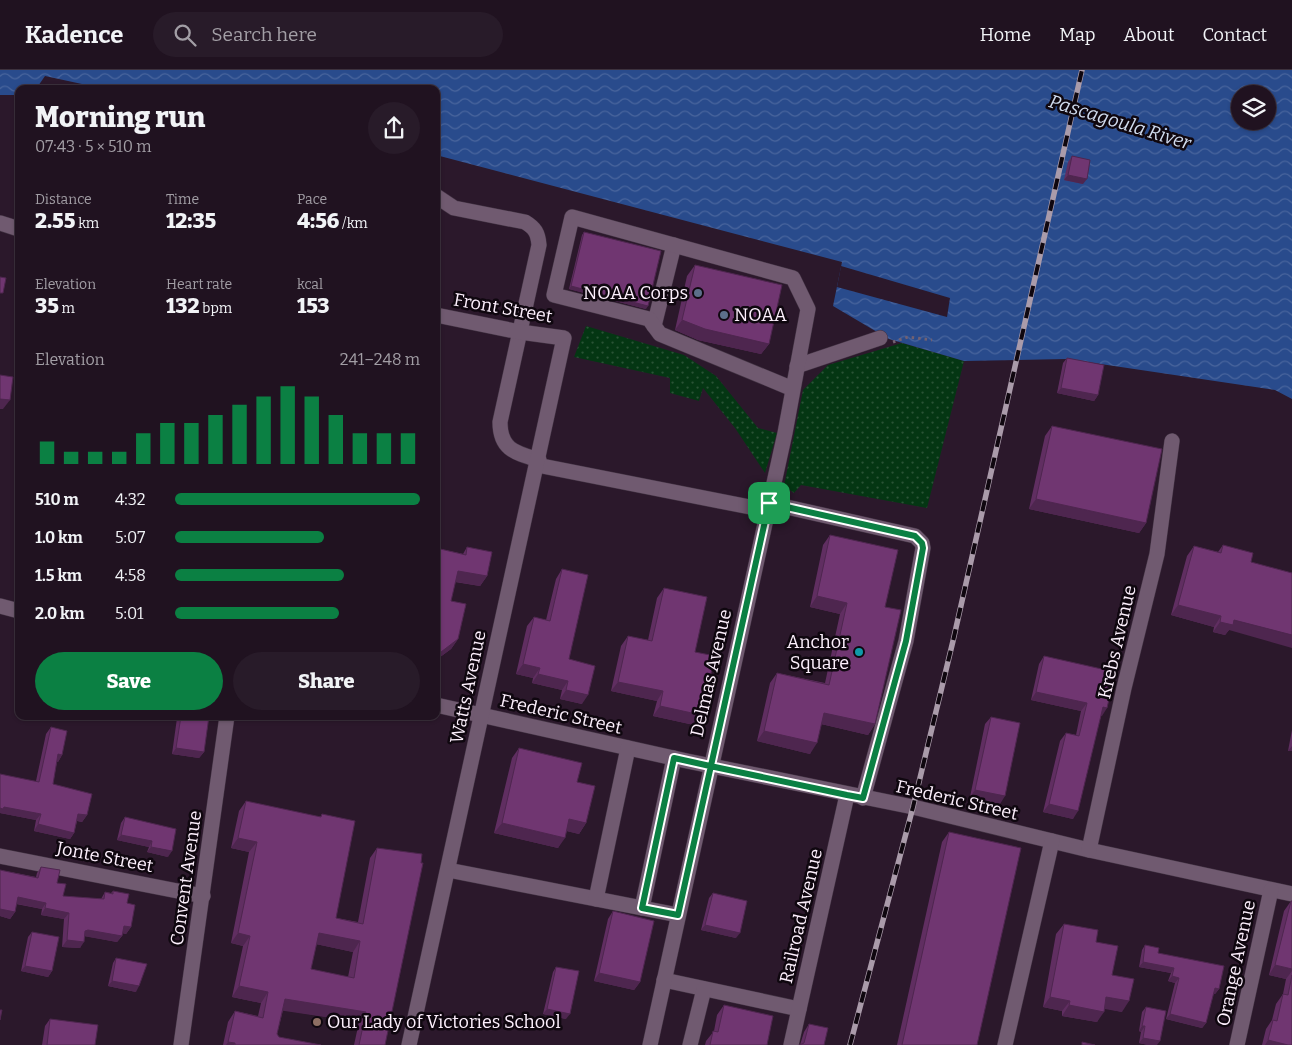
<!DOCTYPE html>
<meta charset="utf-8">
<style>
:root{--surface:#201220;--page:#281b29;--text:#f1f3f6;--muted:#a29ea5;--line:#3d323e;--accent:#0b8043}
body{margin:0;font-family:Bitter,serif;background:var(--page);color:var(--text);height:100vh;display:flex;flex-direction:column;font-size:19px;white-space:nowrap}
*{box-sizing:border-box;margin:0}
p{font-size:16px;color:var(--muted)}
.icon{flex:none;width:28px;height:28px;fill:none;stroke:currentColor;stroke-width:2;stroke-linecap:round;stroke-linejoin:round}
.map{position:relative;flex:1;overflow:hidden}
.sheet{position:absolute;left:15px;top:15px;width:425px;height:635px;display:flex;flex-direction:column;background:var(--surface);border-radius:10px;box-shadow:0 1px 4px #0004,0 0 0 1px var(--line)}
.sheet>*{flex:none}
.tools{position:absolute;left:1231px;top:15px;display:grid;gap:10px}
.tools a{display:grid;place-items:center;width:45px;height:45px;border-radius:50%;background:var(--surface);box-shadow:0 1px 4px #0004,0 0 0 1px var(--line);font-size:25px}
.pin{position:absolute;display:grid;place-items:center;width:42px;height:42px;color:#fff;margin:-21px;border-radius:10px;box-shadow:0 2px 8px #0006}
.round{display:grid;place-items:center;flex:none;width:52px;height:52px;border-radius:26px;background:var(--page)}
.head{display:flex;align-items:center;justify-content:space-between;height:85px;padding:0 20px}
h1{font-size:28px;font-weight:800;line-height:38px}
.figures{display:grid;grid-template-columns:repeat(3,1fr);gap:8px;height:85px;padding:5px 20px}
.figures div{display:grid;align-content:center}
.figures b{font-size:21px;font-weight:800}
.figures small{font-size:14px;font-weight:400}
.figures p{font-size:14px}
.chart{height:140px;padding:10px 20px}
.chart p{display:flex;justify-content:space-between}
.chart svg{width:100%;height:90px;margin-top:5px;stroke:var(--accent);stroke-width:6}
.cta{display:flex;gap:10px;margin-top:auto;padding:10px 20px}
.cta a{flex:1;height:58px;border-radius:30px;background:var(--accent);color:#fff;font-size:20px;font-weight:800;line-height:58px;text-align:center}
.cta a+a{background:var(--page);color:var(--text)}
ul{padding:0 20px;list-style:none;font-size:16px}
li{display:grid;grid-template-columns:80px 60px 1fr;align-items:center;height:38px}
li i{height:12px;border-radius:6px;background:var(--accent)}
header{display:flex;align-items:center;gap:30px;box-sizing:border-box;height:70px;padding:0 25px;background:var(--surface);border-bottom:1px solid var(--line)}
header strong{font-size:24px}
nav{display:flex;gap:28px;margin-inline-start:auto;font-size:18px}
.search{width:350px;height:45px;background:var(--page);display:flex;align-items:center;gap:12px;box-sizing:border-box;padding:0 18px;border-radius:28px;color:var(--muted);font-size:19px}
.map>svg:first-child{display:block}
.grass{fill:url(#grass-dots)}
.water{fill:url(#water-waves);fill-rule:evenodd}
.pier{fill:#2b182b}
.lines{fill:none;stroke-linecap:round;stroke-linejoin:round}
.minor-casing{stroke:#423343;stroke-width:16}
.path{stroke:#726172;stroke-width:3;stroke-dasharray:2.5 4;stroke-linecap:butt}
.minor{stroke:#705a70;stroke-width:15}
.rail-casing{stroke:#aa9baa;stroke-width:5.5}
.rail{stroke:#0f070f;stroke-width:4;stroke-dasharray:11;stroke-linecap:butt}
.wall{fill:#602e61;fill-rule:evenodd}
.shaded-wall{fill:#4e264f}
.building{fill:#703671;stroke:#4e264f;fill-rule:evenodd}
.route-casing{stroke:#fff;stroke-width:10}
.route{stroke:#0b8043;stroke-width:6}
.service-dot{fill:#5c6f8a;stroke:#0f070f;stroke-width:2}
.culture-dot{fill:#0f9aa8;stroke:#0f070f;stroke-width:2}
.education-dot{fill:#8d6e63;stroke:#0f070f;stroke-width:2}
.labels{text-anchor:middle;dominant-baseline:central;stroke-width:5;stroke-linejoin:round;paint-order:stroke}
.poi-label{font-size:18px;fill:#fdf0fd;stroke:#0f070f;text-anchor:end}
.street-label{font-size:18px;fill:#fdf0fd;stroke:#0f070f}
.water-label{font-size:19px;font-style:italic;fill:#d0dbee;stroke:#0f070f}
</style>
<header>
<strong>Kadence</strong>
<div class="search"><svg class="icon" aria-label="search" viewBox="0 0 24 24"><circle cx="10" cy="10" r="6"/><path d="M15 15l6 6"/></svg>Search here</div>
<nav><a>Home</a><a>Map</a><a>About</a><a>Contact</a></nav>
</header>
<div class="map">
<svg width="1292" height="975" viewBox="0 0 1292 975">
<defs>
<pattern id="grass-dots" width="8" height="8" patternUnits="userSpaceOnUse" patternTransform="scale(1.25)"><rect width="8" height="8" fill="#043613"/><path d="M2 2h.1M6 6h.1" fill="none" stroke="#2a5336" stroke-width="1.8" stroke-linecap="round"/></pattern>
<pattern id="water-waves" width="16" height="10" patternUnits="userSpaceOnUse" patternTransform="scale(1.25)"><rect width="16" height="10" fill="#294b8c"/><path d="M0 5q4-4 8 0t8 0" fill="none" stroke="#49659d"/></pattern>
</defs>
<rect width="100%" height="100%" fill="#2b182b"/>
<!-- grass -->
<g class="grass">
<polygon points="586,256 684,285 716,306 758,358 777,363 765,403 735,358 703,318 699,331 670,323 670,308 574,287"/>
<polygon points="902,273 964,291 927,438 801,415 794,423 784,416 803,320 828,295"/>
</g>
<!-- water -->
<path class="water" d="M0,0H1292V329L1275,320L1067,289L964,291L889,269L833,236L842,192L436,85V19H105L45,6L36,19H19V25H0ZM1240,24H1268V51H1240Z"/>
<!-- pier -->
<polygon class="pier" points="841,196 950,228 947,247 837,217"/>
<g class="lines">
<defs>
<g id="minor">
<path d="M436,126L454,138L525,152C535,158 538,163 539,175L500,352C500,380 516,383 539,390"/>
<polyline points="0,153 19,159"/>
<polyline points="654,256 674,175"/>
<polyline points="797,296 880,268"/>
<polyline points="537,395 750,437 769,433 915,466 922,473 923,478 906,571 863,728"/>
<polyline points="0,536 19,541"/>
<polyline points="436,635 687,691 913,737 1089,780 1292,824"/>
<polyline points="1089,780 1124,618 1157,484 1172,371"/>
<polyline points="0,786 203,826"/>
<polyline points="448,800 678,845"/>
<polyline points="596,829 628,678"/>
<polyline points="642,838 674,688"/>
<polyline points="664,910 799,939"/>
<polyline points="181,975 227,646"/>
<polyline points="409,975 564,268 520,262 436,245"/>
<polyline points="650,975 785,363 808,239 793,208 572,147 554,225 649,249 660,264 793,319"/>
<polyline points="690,975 704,919"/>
<polyline points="791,975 847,725"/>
<polyline points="1005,975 1052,771"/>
<polyline points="1237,975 1271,820"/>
</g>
</defs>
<!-- minor casing -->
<use href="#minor" class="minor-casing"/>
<!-- path -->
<polyline class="path" points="893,272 908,267 932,270"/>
<!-- minor -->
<use href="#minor" class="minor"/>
<defs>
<polyline id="rail" points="850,975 913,737 953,571 1082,0"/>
</defs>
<!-- rail casing -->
<use href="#rail" class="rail-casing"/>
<!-- rail -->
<use href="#rail" class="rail"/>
</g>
<!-- wall -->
<g class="wall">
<polygon points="1072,86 1083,114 1064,110 1068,92"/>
<polygon points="584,162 646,239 569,219 582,165"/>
<polygon points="695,195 769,274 761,284 698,270 675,260 687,206"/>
<polygon points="1067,288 1098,325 1094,331 1057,323 1063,293"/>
<polygon points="1052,356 1146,453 1139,463 1029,439 1045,366"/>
<polygon points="830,465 885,537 875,654 868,665 821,654 810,684 757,671 770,613 777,603 825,613 840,544 810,537 823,475"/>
<polygon points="1223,475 1229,560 1225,565 1213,562 1214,557 1171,545 1187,486 1194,476 1218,482"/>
<polygon points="467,477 492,482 487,506 480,516 455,512 451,531 466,534 458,569 451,579 436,590 436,478 463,484"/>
<polygon points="562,499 569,589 582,634 560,629 562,620 532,613 533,608 516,604 527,556 534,547 546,550 556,509"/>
<polygon points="664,518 695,582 701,645 694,655 653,646 657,631 611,621 621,576 628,566 648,570 657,528"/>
<polygon points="1044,586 1102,646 1101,646 1073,749 1043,742 1060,671 1066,663 1076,665 1081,641 1031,630 1039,594"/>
<polygon points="162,646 209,646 204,682 199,688 172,684 177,648"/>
<polygon points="991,647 1000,734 970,727 985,654"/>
<polygon points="51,657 62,685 58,692 57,691 53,714 87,745 82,752 77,751 74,763 70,769 34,761 36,750 0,743 36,711 46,664"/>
<polygon points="1292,660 1292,681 1288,681"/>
<polygon points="519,678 577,712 586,753 579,764 567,761 558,778 494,763 512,688"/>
<path d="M246,731L320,747L322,744L336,848L358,852L370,788L377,778L385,975H354L359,952L283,940L277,964L279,967L321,975H223L228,952L235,941L258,946L261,933L232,927L243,876L231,873L249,782L231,778L239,741ZM316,874L353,882L348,907L311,899Z"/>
<polygon points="125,747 168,787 147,782 149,777 117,770 121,753"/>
<polygon points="949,762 977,975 897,975 942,772"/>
<polygon points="41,797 57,813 63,826 101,829 105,822 111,823 113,821 127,833 131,857 126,864 122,863 122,866 117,872 85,866 80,878 62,877 64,849 41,845 42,839 16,834 15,842 10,849 0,846 0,800 36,807 37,803"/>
<polygon points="713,823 736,868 701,860 709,828"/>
<polygon points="1291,831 1292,831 1292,975 1262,975 1266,959 1272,950 1276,934 1283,924 1286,909 1269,905 1284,841"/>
<polygon points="613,841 640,912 634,920 594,911 608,849"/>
<polygon points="1064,854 1096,872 1112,905 1122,942 1104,938 1097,952 1062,946 1062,941 1043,937 1056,864"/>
<polygon points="32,862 52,901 48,907 21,901 28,867"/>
<polygon points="1145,875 1219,919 1215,924 1213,923 1206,953 1202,958 1166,949 1175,913 1168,911 1171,903 1139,897 1142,880"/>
<polygon points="116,888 136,922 108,916 113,893"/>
<polygon points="556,897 566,949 543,944 553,902"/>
<polygon points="724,935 767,975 705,975 706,971 714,961 717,945"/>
<polygon points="1146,937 1157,975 1148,975 1139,973 1141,962 1139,961 1142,942"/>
<polygon points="50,949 95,975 42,975 45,956"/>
<polygon points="809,954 824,975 800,975 804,962"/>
</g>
<!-- shaded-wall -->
<g class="shaded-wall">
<polygon points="1068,105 1087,109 1083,114 1064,110"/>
<polygon points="571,216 648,236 646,239 569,219"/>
<polygon points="682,250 769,274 761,284 698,270 675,260"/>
<polygon points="1061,318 1098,325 1094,331 1057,323"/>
<polygon points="0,329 10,330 3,339 0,339"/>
<polygon points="1036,429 1146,453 1139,463 1029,439"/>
<polygon points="458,501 487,506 480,516 451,511"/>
<polygon points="817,526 847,533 840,544 810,537"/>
<polygon points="1178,535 1221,546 1214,557 1171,545"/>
<polygon points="1234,550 1292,565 1292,578 1229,560 1225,565 1213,562 1220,552"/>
<polygon points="458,569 451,579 436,590 436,581"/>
<polygon points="523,594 540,598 533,608 516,604"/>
<polygon points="538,604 568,611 562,620 532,613"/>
<polygon points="618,612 663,621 657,631 611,621"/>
<polygon points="566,620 588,625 582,634 560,629"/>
<polygon points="1036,622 1087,633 1081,641 1031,630"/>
<polygon points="660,636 701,645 694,655 653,646"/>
<polygon points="1103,637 1107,638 1102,646 1097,645"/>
<polygon points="824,643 875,654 868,665 817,653"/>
<polygon points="162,646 178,646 177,648"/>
<polygon points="764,661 817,673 810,684 757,671"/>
<polygon points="1292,676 1292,681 1288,681"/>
<polygon points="176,678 204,682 199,688 172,684"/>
<polygon points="58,684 62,685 58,692 54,691"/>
<polygon points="975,720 1005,726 1000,734 970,727"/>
<polygon points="1049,734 1078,741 1073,749 1043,742"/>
<polygon points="4,737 41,744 36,750 0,743 0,738"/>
<polygon points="78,744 87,745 82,752 74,750"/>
<polygon points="569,749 586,753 579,764 562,760"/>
<polygon points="502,753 565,768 558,778 494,763"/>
<polygon points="38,754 74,763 70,769 34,761"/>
<polygon points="121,765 152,771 149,777 117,770"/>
<polygon points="238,768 257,772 249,782 231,778"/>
<polygon points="151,777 172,781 168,787 147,782"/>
<polygon points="18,827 46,833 42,839 13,833"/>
<polygon points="45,838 69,843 64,849 41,845"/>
<polygon points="0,839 15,842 10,849 0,846"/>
<polygon points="705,855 740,863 736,868 701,860"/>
<polygon points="124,856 131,857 126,864 119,862"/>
<polygon points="88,860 122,866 117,872 83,866 85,861"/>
<polygon points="238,863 250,866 243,876 231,873"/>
<polygon points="319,863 360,871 353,882 311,873"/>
<polygon points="67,870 84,872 80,878 62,877"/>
<polygon points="1143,892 1174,898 1171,903 1139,897"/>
<polygon points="1275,895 1292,899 1292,901 1286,909 1269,905"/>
<polygon points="25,896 52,901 48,907 21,901"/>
<polygon points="599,903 640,912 634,920 594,911"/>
<polygon points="1172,906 1179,908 1175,913 1168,911"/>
<polygon points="112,911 139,916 136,922 108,916"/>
<polygon points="239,916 268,922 261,933 232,927"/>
<polygon points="1215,918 1219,919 1215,924 1211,923"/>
<polygon points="1050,927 1070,931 1062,941 1043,937"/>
<polygon points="1106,927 1129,931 1122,942 1099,938"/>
<polygon points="285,929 366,942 359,952 278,940"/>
<polygon points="1069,935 1104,942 1097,952 1062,946"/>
<polygon points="547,939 570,944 566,949 543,944"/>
<polygon points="1170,944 1206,953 1202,958 1166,949"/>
<polygon points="1142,956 1145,956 1141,962 1139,961"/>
<polygon points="1143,968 1160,971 1157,975 1148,975 1139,973"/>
<polygon points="1268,970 1288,975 1265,975"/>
<polygon points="228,972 235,973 234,975 226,975"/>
</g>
<!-- building -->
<g class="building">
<polygon points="1072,86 1090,90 1087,109 1068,105"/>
<polygon points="584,162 661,181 648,236 571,216"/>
<polygon points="695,195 782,215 769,274 705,259 682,250"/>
<polygon points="0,207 6,208 3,223 0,223"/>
<polygon points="1067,288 1104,295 1098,325 1061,318"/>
<polygon points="0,305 13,307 10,330 0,329"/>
<polygon points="1052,356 1162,379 1146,453 1036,429"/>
<polygon points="830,465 898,480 885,537 901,540 875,654 824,643 817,673 764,661 777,603 829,615 847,533 817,526"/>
<polygon points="1223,475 1253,483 1251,492 1292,503 1292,565 1234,550 1233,555 1220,552 1221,546 1178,535 1194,476 1221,483"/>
<polygon points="467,477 492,482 487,506 458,501 451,531 466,534 458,569 441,582 436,581 436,478 466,485"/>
<polygon points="562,499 588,505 569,589 595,596 588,625 566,620 568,611 538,604 540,598 523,594 534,547 550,551"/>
<polygon points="664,518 707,527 695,582 715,586 701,645 660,636 663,621 618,612 628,566 652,571"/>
<polygon points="1044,586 1115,602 1107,638 1103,637 1078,741 1049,734 1066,663 1079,666 1087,633 1036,622"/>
<polygon points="181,646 209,646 204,682 176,678"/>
<polygon points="991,647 1020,653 1005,726 975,720"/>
<polygon points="51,657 67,661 62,685 58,684 53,714 92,724 87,745 78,744 74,763 38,754 41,744 4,737 3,739 0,738 0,704 39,712"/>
<polygon points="519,678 582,693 577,712 595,716 586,753 569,749 565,768 502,753"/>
<path d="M246,731L321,747L322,744L355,751L336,848L363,854L377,778L422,784L421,793H423L385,975H359L366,942L285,929L277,964L279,967L321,975H235V973L228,972L235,941L263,948L268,922L239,916L250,866L238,863L257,772L238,768ZM319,863L360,871L354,908L311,899Z"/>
<polygon points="125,747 176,759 172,781 151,777 152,771 121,765"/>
<polygon points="949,762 1021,778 977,975 902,975"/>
<polygon points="41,797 60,800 57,813 66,814 63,826 104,829 105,822 113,824 113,821 129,824 127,833 135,835 131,857 124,856 122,866 88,860 85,861 84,872 67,870 69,843 45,838 46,833 18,827 15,842 0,839 0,800 38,808"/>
<polygon points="713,823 747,831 740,863 705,855"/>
<polygon points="1291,831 1292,831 1292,899 1275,895"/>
<polygon points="613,841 654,851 640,912 599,903"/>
<polygon points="1064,854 1098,860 1096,872 1118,876 1112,905 1134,909 1129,931 1106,927 1104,942 1069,935 1070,931 1050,927"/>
<polygon points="32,862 59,867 52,901 25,896"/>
<polygon points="1145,875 1159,878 1158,883 1224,896 1219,919 1215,918 1206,953 1170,944 1179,908 1172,906 1174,898 1143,892"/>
<polygon points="116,888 147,894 139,916 112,911"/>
<polygon points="556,897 579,901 570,944 547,939"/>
<polygon points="1292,905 1292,975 1288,975 1268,970 1273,950 1277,951 1283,924 1288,925"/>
<polygon points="724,935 773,946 767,975 710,975 713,961 718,962"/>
<polygon points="1146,937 1166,941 1160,971 1143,968 1145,956 1142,956"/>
<polygon points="0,940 2,940 0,950"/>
<polygon points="50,949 98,955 95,975 47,975"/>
<polygon points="809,954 828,958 824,975 799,975 804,973"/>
<polygon points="1082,972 1095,975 1082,975"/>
</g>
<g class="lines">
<defs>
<polyline id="route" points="769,433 678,845 642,838 674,688 710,696 847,725 863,728 906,571 923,478 922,473 915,466 769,433"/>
</defs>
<!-- route casing -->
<use href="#route" class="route-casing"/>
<!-- route -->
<use href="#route" class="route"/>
</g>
<!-- markers -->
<g class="service-dot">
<circle cx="698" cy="223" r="5"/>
<circle cx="724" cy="245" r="5"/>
</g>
<circle class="culture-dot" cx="859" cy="582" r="5"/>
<circle class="education-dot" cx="317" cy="952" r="5"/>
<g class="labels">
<!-- poi labels -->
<g class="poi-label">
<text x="688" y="223">NOAA Corps</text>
<text x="734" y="245" text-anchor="start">NOAA</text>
<text x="849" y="572">Anchor<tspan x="849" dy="21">Square</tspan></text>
<text x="327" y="952" text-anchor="start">Our Lady of Victories School</text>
</g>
<!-- street labels -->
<g class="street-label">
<text transform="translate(503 238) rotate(10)">Front Street</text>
<text transform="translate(1117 572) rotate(-77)">Krebs Avenue</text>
<text transform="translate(711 603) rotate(-77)">Delmas Avenue</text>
<text transform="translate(468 617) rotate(-78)">Watts Avenue</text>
<text transform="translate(561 644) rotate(13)">Frederic Street</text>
<text transform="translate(957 730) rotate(13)">Frederic Street</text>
<text transform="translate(105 787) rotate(11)">Jonte Street</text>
<text transform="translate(186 808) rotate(-82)">Convent Avenue</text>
<text transform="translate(801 846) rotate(-77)">Railroad Avenue</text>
<text transform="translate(1236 893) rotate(-78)">Orange Avenue</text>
</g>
<!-- water labels -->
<g class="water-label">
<text transform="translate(1120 52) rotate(17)">Pascagoula River</text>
</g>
</g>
</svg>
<div class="tools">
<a><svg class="icon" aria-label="layers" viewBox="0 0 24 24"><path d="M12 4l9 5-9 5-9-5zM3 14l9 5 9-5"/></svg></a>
</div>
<div class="pin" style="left:769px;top:433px;background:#1e9e55"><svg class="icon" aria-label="arrive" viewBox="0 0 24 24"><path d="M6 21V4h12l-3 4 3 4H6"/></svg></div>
<section class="sheet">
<div class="head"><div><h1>Morning run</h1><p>07:43 · 5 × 510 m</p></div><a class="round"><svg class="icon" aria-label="share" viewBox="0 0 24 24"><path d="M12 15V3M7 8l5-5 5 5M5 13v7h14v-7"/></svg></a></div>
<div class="figures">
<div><p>Distance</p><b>2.55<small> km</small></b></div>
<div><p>Time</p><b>12:35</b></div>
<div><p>Pace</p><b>4:56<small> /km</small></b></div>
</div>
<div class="figures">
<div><p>Elevation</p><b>35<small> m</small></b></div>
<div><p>Heart rate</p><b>132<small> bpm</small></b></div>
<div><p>kcal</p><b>153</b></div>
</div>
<div class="chart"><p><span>Elevation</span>241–248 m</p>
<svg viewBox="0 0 160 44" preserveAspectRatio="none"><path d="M5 44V33M15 44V38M25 44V38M35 44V38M45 44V29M55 44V24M65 44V24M75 44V20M85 44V15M95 44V11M105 44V6M115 44V11M125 44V20M135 44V29M145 44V29M155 44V29"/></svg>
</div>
<ul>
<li><b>510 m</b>4:32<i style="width:100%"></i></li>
<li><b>1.0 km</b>5:07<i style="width:61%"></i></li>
<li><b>1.5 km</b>4:58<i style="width:69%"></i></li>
<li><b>2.0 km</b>5:01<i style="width:67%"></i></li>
</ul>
<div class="cta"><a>Save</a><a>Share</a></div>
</section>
</div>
